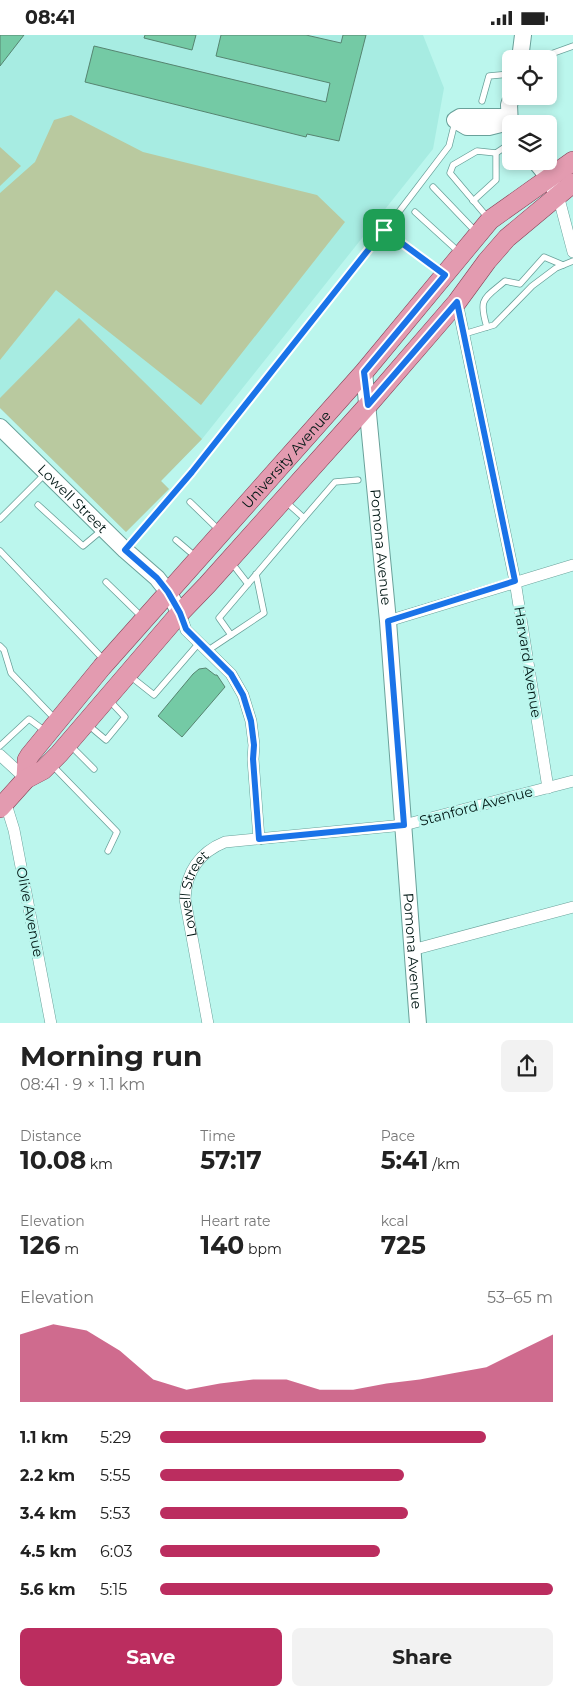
<!DOCTYPE html>
<meta charset="utf-8">
<style>
:root{--surface:#fff;--page:#f2f2f2;--text:#222;--muted:#767676;--accent:#bb2d5f}
body{margin:0;font-family:Montserrat,sans-serif;background:var(--page);color:var(--text);height:100vh;display:flex;flex-direction:column;font-size:19px;white-space:nowrap}
*{box-sizing:border-box;margin:0}
p{font-size:16px;color:var(--muted)}
.icon{flex:none;width:28px;height:28px;fill:none;stroke:currentColor;stroke-width:2;stroke-linecap:round;stroke-linejoin:round}
.map{position:relative;height:988px;overflow:hidden}
.details{display:flex;flex-direction:column;background:var(--surface);flex:1}
.details>*{flex:none}
.controls{position:absolute;left:502px;top:15px;display:grid;gap:10px}
.controls a{display:grid;place-items:center;width:55px;height:55px;border-radius:8px;background:var(--surface);box-shadow:0 2px 8px #0003;font-size:25px}
.pin{position:absolute;display:grid;place-items:center;width:42px;height:42px;color:#fff;margin:-21px;border-radius:10px;box-shadow:0 2px 8px #0006}
.round{display:grid;place-items:center;flex:none;width:52px;height:52px;border-radius:8px;background:var(--page)}
.headline{display:flex;align-items:center;justify-content:space-between;height:85px;padding:0 20px}
h1{font-size:28px;font-weight:700;line-height:38px}
.stats{display:grid;grid-template-columns:repeat(3,1fr);gap:8px;height:85px;padding:5px 20px}
.stats div{display:grid;align-content:center}
.stats b{font-size:25px;font-weight:700}
.stats small{font-size:14px;font-weight:400}
.stats p{font-size:14px}
.chart{height:140px;padding:10px 20px}
.chart p{display:flex;justify-content:space-between}
.chart svg{width:100%;height:90px;margin-top:5px;fill:var(--accent);opacity:.7}
.cta{display:flex;gap:10px;margin-top:auto;padding:10px 20px}
.cta a{flex:1;height:58px;border-radius:8px;background:var(--accent);color:#fff;font-size:20px;font-weight:700;line-height:58px;text-align:center}
.cta a+a{background:var(--page);color:var(--text)}
ul{padding:0 20px;list-style:none;font-size:16px}
li{display:grid;grid-template-columns:80px 60px 1fr;align-items:center;height:38px}
li i{height:12px;border-radius:6px;background:var(--accent)}
.status{display:flex;justify-content:space-between;align-items:center;height:35px;padding:0 25px;background:var(--surface);direction:ltr}
.status svg{height:14px;fill:currentColor}
.map>svg:first-child{display:block}
.built{fill:#a7ece2}
.green{fill:#b9c99f}
.building{fill:#74caa5;stroke:#568470}
.lines{fill:none;stroke-linecap:round;stroke-linejoin:round}
.lane-casing{stroke:#69a19a;stroke-width:7}
.street-casing{stroke:#69a19a;stroke-width:12}
.secondary-casing{stroke:#69a19a;stroke-width:18}
.primary-casing{stroke:#884157;stroke-width:20}
.lane{stroke:#fff;stroke-width:5.5}
.street{stroke:#fff;stroke-width:11}
.secondary{stroke:#fff;stroke-width:16}
.primary{stroke:#e39bb0;stroke-width:19}
.route-casing{stroke:#fff;stroke-width:10}
.route{stroke:#1a73e8;stroke-width:6}
.labels{text-anchor:middle;dominant-baseline:central;stroke-width:5;stroke-linejoin:round;paint-order:stroke}
.street-label{font-size:14px;fill:#011714;stroke:#bbf6ed}
</style>
<div class="status"><b>08:41</b><svg viewBox="0 0 49 12"><path d="M0 12V9h3v3zM5 12V6h3v6zM10 12V3h3v9zM15 12V0h3v12zM26 1h20v11H26zM47 4h2v5h-2z"/></svg></div>
<div class="map">
<svg width="573" height="989" viewBox="0 0 573 989">
<rect width="100%" height="100%" fill="#bbf6ed"/>
<!-- built -->
<polygon class="built" points="0,0 423,0 444,53 433,114 202,404 161,446 169,454 126,497 0,373"/>
<!-- green -->
<g class="green">
<polygon points="71,80 143,117 317,160 345,187 201,370 56,255 0,325 0,158 35,127 54,85"/>
<polygon points="0,112 21,131 0,151"/>
<polygon points="79,283 202,404 161,446 169,454 126,497 0,373 0,363"/>
</g>
<!-- building -->
<g class="building">
<polygon points="0,0 24,0 0,31"/>
<polygon points="145,0 196,0 192,15 144,3"/>
<polygon points="221,0 306,0 341,8 343,0 366,0 339,106 307,99 306,102 85,47 94,11 326,67 330,48 216,21"/>
<polygon points="206,633 215,640 217,640 225,652 182,702 158,681 193,639 199,634"/>
</g>
<g class="lines">
<defs>
<g id="lane">
<polyline points="537,24 573,11"/>
<polyline points="482,66 489,41 511,39"/>
<polyline points="433,152 477,198"/>
<polyline points="473,166 496,145 496,118"/>
<polyline points="415,177 460,218"/>
<polyline points="488,183 450,138 453,130 477,116 496,118 511,108"/>
<polyline points="384,195 443,239"/>
<path d="M487,292C478,263 484,264 505,246L520,249L544,222L563,230"/>
<polyline points="464,299 494,290 532,251 556,233 573,226"/>
<polyline points="285,466 304,483 335,447 358,445"/>
<polyline points="190,467 220,496"/>
<polyline points="38,470 83,511 102,495"/>
<polyline points="0,484 45,439"/>
<polyline points="176,505 196,522"/>
<polyline points="127,513 192,437 398,178 449,111 455,87"/>
<polyline points="0,516 105,626"/>
<polyline points="231,527 248,549"/>
<polyline points="256,539 264,578 231,600 219,583 304,483"/>
<polyline points="106,547 143,583"/>
<polyline points="0,611 4,615 11,638 56,685"/>
<polyline points="207,616 231,600"/>
<polyline points="130,641 154,660 199,608"/>
<polyline points="87,689 106,705 125,682 109,665"/>
<polyline points="70,710 94,734"/>
<polyline points="0,711 29,684 45,696"/>
<polyline points="52,730 117,797 108,816"/>
</g>
<g id="street">
<polyline points="558,160 573,217"/>
<polyline points="457,267 515,546 548,753"/>
<polyline points="180,578 186,595 231,639 243,660 251,686 254,710 253,724 259,804"/>
<polyline points="388,586 573,530"/>
<polyline points="0,720 26,744"/>
<polyline points="5,766 14,795 51,989"/>
<polyline points="412,915 573,872"/>
<path id="s1" d="M208,989L185,864C186,837 200,817 225,807L404,790L573,746"/>
</g>
<g id="secondary">
<polyline points="520,24 523,0"/>
<polyline points="509,82 460,82 455,85 467,92 489,92 509,87"/>
<polyline points="510,91 509,70 512,61"/>
<polyline points="535,126 549,143 555,155"/>
<path id="s2" d="M364,337L388,586L418,989"/>
<path id="s3" d="M0,392L125,515L157,543L168,557L180,578"/>
</g>
<g id="primary">
<path id="s4" d="M26,744L27,725L30,720L102,632L364,337L490,185L573,126"/>
<polyline points="0,773 26,744 43,735 59,719 180,578 207,550 368,370 457,267 487,226 507,203 573,148"/>
</g>
</defs>
<!-- lane casing -->
<use href="#lane" class="lane-casing"/>
<!-- street casing -->
<use href="#street" class="street-casing"/>
<!-- secondary casing -->
<use href="#secondary" class="secondary-casing"/>
<!-- primary casing -->
<use href="#primary" class="primary-casing"/>
<!-- lane -->
<use href="#lane" class="lane"/>
<!-- street -->
<use href="#street" class="street"/>
<!-- secondary -->
<use href="#secondary" class="secondary"/>
<!-- primary -->
<use href="#primary" class="primary"/>
</g>
<g class="lines">
<defs>
<polygon id="route" points="384,195 445,240 364,337 368,370 457,267 515,546 388,586 404,790 259,804 253,724 254,710 251,686 243,660 231,639 186,594 180,578 168,557 157,543 125,515 192,437"/>
</defs>
<!-- route casing -->
<use href="#route" class="route-casing"/>
<!-- route -->
<use href="#route" class="route"/>
</g>
<g class="labels">
<!-- street labels -->
<g class="street-label">
<text stroke="none"><textPath href="#s4" startOffset="416">University Avenue</textPath></text>
<text stroke="none"><textPath href="#s3" startOffset="102">Lowell Street</textPath></text>
<text stroke="none"><textPath href="#s2" startOffset="176">Pomona Avenue</textPath></text>
<text transform="translate(528 627) rotate(81)">Harvard Avenue</text>
<text transform="translate(476 771) rotate(-15)">Stanford Avenue</text>
<text stroke="none"><textPath href="#s1" startOffset="134">Lowell Street</textPath></text>
<text transform="translate(30 877) rotate(79)">Olive Avenue</text>
<text stroke="none"><textPath href="#s2" startOffset="581">Pomona Avenue</textPath></text>
</g>
</g>
</svg>
<div class="controls">
<a><svg class="icon" aria-label="locate" viewBox="0 0 24 24"><circle cx="12" cy="12" r="6"/><path d="M12 2v4M12 18v4M2 12h4M18 12h4"/></svg></a>
<a><svg class="icon" aria-label="layers" viewBox="0 0 24 24"><path d="M12 4l9 5-9 5-9-5zM3 14l9 5 9-5"/></svg></a>
</div>
<div class="pin" style="left:384px;top:195px;background:#1e9e55"><svg class="icon" aria-label="arrive" viewBox="0 0 24 24"><path d="M6 21V4h12l-3 4 3 4H6"/></svg></div>
</div>
<section class="details">
<div class="headline"><div><h1>Morning run</h1><p>08:41 · 9 × 1.1 km</p></div><a class="round"><svg class="icon" aria-label="share" viewBox="0 0 24 24"><path d="M12 15V3M7 8l5-5 5 5M5 13v7h14v-7"/></svg></a></div>
<div class="stats">
<div><p>Distance</p><b>10.08<small> km</small></b></div>
<div><p>Time</p><b>57:17</b></div>
<div><p>Pace</p><b>5:41<small> /km</small></b></div>
</div>
<div class="stats">
<div><p>Elevation</p><b>126<small> m</small></b></div>
<div><p>Heart rate</p><b>140<small> bpm</small></b></div>
<div><p>kcal</p><b>725</b></div>
</div>
<div class="chart"><p><span>Elevation</span>53–65 m</p>
<svg viewBox="0 0 160 44" preserveAspectRatio="none"><path d="M0 44V11L10 6L20 9L30 19L40 33L50 38L60 35L70 33L80 33L90 38L100 38L110 35L120 33L130 30L140 27L150 19L160 11V44z"/></svg>
</div>
<ul>
<li><b>1.1 km</b>5:29<i style="width:83%"></i></li>
<li><b>2.2 km</b>5:55<i style="width:62%"></i></li>
<li><b>3.4 km</b>5:53<i style="width:63%"></i></li>
<li><b>4.5 km</b>6:03<i style="width:56%"></i></li>
<li><b>5.6 km</b>5:15<i style="width:100%"></i></li>
</ul>
<div class="cta"><a>Save</a><a>Share</a></div>
</section>
